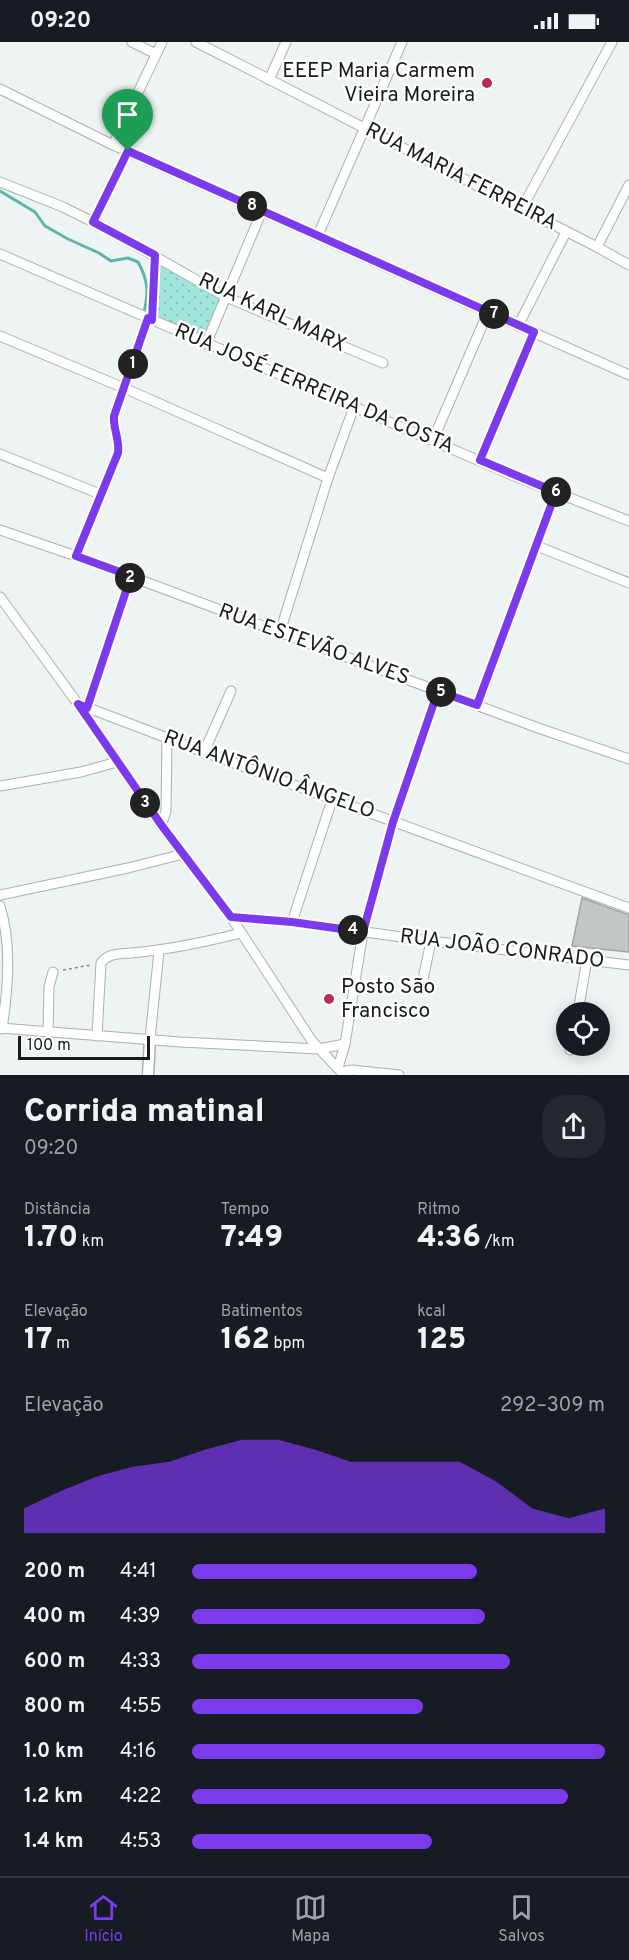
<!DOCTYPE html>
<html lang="pt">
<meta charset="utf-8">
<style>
:root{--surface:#171b24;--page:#242831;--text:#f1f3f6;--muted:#9ea1a6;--line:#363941;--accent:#7c3aed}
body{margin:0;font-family:Overpass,sans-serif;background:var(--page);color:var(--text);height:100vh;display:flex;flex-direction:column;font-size:22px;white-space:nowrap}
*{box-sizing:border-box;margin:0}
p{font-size:20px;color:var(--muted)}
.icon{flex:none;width:33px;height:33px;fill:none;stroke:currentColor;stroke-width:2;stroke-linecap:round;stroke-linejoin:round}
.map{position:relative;height:1033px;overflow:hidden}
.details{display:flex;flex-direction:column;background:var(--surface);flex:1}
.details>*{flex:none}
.fabs{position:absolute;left:556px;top:960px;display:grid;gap:12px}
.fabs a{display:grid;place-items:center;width:54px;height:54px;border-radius:50%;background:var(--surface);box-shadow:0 3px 15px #0003;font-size:30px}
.scale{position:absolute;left:18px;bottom:15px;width:132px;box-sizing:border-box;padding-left:6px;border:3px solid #1a1c1c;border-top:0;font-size:16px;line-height:21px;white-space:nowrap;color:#1a1c1c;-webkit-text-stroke:4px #fff;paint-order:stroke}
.pin{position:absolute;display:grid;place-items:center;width:51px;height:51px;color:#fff;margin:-62px -26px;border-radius:50% 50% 50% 0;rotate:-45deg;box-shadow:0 0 6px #0007}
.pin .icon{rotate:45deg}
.km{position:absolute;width:30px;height:30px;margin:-15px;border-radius:50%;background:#222;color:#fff;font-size:16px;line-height:30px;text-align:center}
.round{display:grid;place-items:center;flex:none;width:63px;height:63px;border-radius:24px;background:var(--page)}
.overview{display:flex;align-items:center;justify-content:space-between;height:102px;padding:0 24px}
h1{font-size:33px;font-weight:800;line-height:45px}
.figures{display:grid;grid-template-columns:repeat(3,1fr);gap:9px;height:102px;padding:6px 24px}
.figures div{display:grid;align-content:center}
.figures b{font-size:30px;font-weight:800}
.figures small{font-size:16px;font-weight:400}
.figures p{font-size:16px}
.chart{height:168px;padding:12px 24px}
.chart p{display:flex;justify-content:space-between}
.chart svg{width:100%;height:108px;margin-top:6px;fill:var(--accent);opacity:.7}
ul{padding:0 24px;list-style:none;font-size:20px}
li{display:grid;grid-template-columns:96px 72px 1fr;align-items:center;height:45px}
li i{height:15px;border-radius:8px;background:var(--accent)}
.status{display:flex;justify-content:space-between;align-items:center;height:42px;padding:0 30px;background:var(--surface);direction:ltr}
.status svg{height:16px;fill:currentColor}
.dock{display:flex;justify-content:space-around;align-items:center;height:84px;border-top:2px solid var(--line);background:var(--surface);font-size:16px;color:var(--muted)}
.dock a{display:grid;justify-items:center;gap:3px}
.dock .on{color:var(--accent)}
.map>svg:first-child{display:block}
.park{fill:url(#park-dots)}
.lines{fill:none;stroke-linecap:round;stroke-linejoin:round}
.stream{stroke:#5eb5ae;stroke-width:3}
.building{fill:#c0c7c6;stroke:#9fa6a5;stroke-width:1.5}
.minor-casing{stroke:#aab1b0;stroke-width:11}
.tertiary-casing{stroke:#aab1b0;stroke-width:13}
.path{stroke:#888d8d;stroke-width:1.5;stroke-dasharray:3 3;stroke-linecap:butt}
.minor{stroke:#fff;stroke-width:9}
.tertiary{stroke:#fff;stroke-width:10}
.route-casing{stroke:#fff;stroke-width:12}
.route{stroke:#7c3aed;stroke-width:8}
.poi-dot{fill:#b92a55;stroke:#fff;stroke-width:2}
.labels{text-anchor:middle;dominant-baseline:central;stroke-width:5;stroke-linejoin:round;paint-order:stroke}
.poi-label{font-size:21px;fill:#1a1c1c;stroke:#fff;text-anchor:end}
.street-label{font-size:21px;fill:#1a1c1c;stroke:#fff}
</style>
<div class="status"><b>09:20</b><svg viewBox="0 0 49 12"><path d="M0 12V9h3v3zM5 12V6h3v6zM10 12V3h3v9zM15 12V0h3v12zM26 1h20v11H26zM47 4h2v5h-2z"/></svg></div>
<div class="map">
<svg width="629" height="1033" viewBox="0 0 629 1033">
<defs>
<pattern id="park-dots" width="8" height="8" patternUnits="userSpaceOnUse" patternTransform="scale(1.5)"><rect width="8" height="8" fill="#a0e4de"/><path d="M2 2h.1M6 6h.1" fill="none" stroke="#89c3be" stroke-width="1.8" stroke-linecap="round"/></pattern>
</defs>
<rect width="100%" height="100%" fill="#edf4f3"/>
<!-- park -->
<polygon class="park" points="156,219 219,255 220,261 206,293 197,296 154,276"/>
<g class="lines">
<!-- stream -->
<path class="stream" d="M0,149L35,170L45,184L68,197L99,211L111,219L128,216L138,220C148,238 149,250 144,270"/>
</g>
<!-- building -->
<polygon class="building" points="582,856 629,873 629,910 572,904"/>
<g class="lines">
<defs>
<g id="minor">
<polyline points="132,0 156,12"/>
<polyline points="196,0 597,205 629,223"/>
<polyline points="269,38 286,0"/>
<polyline points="0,47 113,103 629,333"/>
<polyline points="113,103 162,0"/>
<polyline points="0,140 63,165 107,187 226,255 383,321"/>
<polyline points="521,168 612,0"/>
<polyline points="93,180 128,109"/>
<polyline points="318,193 402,0"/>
<polyline points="597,205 629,143"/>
<polyline points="0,212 519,436 629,479"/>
<polyline points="518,284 566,190"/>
<polyline points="0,294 124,346 328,436"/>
<polyline points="206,302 262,169"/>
<polyline points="433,398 488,270"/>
<polyline points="0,412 100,452"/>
<polyline points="480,418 534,290"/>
<polyline points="0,488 76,514 322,606 541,687 629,717"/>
<polyline points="537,504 629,541"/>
<path d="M76,514L118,411C121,397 113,388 114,374L148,276"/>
<polyline points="0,555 78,662 161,784 231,875 312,999 344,1033"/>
<polyline points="280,590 328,436 354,365"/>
<polyline points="78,662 204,710 629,866"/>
<polyline points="478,662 556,450"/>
<polyline points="87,666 131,534"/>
<polyline points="204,710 231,649"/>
<polyline points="0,744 81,730 117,720"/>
<polyline points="161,784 166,769 167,696"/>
<polyline points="0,853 128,826 183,812"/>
<path d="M0,864C12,904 8,946 2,987"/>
<polyline points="231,875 292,880 431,899 629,923"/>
<polyline points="292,880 332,758"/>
<polyline points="421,947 431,899"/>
<polyline points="578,970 587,917"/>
<polyline points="0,986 180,1000 319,1007 345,1002"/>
<polyline points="48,990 49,945 53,930"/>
<path d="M97,994L101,921C108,911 120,912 131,911C169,908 205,900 241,891"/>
<polyline points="150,997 159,909"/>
<polyline points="570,1008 571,1004"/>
<polyline points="338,1026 345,1002 363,890 393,780 438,649"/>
<polyline points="342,1030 352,1028 399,1033"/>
</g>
<polyline id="tertiary" points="148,1033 150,997"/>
</defs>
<!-- minor casing -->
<use href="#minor" class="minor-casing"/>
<!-- tertiary casing -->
<use href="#tertiary" class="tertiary-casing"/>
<!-- path -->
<g class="path">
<polyline points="152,268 154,225"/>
<polyline points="63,928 91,923"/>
</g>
<!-- minor -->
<use href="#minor" class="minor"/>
<!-- tertiary -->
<use href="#tertiary" class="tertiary"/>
</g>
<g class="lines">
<defs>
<path id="route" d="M128,109L534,290L480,418L556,450L477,663L438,649L393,780L363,890L292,880L231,875L162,784L78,662L87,666L131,534L76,514L118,411C120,398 113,388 114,374L148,276L152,278L155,213L93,180Z"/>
</defs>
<!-- route casing -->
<use href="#route" class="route-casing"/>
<!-- route -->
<use href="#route" class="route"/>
</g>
<!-- markers -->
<g class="poi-dot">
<circle cx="487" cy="41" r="6"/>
<circle cx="329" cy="957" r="6"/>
</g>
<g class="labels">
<!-- poi labels -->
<g class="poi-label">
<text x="475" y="29">EEEP Maria Carmem<tspan x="475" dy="24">Vieira Moreira</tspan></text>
<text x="341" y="945" text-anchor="start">Posto São<tspan x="341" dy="24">Francisco</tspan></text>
</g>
<!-- street labels -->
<g class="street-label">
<text transform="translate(461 135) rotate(27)">RUA MARIA FERREIRA</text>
<text transform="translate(272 271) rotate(25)">RUA KARL MARX</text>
<text transform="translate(314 347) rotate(23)">RUA JOSÉ FERREIRA DA COSTA</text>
<text transform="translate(314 603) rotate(20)">RUA ESTEVÃO ALVES</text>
<text transform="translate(269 733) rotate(20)">RUA ANTÔNIO ÂNGELO</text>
<text transform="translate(502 907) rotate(7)">RUA JOÃO CONRADO</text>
</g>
</g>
</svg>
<div class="fabs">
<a><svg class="icon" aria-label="locate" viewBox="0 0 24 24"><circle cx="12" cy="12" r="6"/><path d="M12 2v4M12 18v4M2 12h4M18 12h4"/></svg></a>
</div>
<div class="scale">100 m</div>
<div class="pin" style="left:128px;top:109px;background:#1e9e55"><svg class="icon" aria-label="arrive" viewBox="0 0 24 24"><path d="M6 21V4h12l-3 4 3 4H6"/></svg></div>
<b class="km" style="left:133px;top:322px">1</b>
<b class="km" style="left:130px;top:536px">2</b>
<b class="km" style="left:145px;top:761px">3</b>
<b class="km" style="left:353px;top:888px">4</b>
<b class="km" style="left:441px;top:650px">5</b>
<b class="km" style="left:556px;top:450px">6</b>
<b class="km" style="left:494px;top:272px">7</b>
<b class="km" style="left:252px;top:164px">8</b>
</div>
<section class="details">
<div class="overview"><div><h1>Corrida matinal</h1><p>09:20</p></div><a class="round"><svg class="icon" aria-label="share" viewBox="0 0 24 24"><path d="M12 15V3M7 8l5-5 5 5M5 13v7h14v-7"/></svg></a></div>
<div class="figures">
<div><p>Distância</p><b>1.70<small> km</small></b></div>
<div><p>Tempo</p><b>7:49</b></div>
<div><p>Ritmo</p><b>4:36<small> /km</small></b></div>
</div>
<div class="figures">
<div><p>Elevação</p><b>17<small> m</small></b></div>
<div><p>Batimentos</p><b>162<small> bpm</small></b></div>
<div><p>kcal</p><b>125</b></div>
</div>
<div class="chart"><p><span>Elevação</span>292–309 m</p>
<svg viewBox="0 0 160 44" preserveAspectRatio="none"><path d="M0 44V34L10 27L20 21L30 17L40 15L50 10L60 6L70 6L80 10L90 15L100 15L110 15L120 15L130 23L140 34L150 38L160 34V44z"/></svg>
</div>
<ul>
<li><b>200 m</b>4:41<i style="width:69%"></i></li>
<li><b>400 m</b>4:39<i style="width:71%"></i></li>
<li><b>600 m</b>4:33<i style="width:77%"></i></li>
<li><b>800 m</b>4:55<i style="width:56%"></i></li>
<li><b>1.0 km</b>4:16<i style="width:100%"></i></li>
<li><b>1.2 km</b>4:22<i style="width:91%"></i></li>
<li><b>1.4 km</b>4:53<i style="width:58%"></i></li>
</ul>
</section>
<nav class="dock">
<a class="on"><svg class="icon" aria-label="home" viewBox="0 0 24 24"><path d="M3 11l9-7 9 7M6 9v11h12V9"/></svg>Início</a>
<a><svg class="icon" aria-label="map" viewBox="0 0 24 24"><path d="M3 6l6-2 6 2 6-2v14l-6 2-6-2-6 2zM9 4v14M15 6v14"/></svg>Mapa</a>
<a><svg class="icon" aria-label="saved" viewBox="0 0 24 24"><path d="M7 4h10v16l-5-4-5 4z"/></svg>Salvos</a>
</nav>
